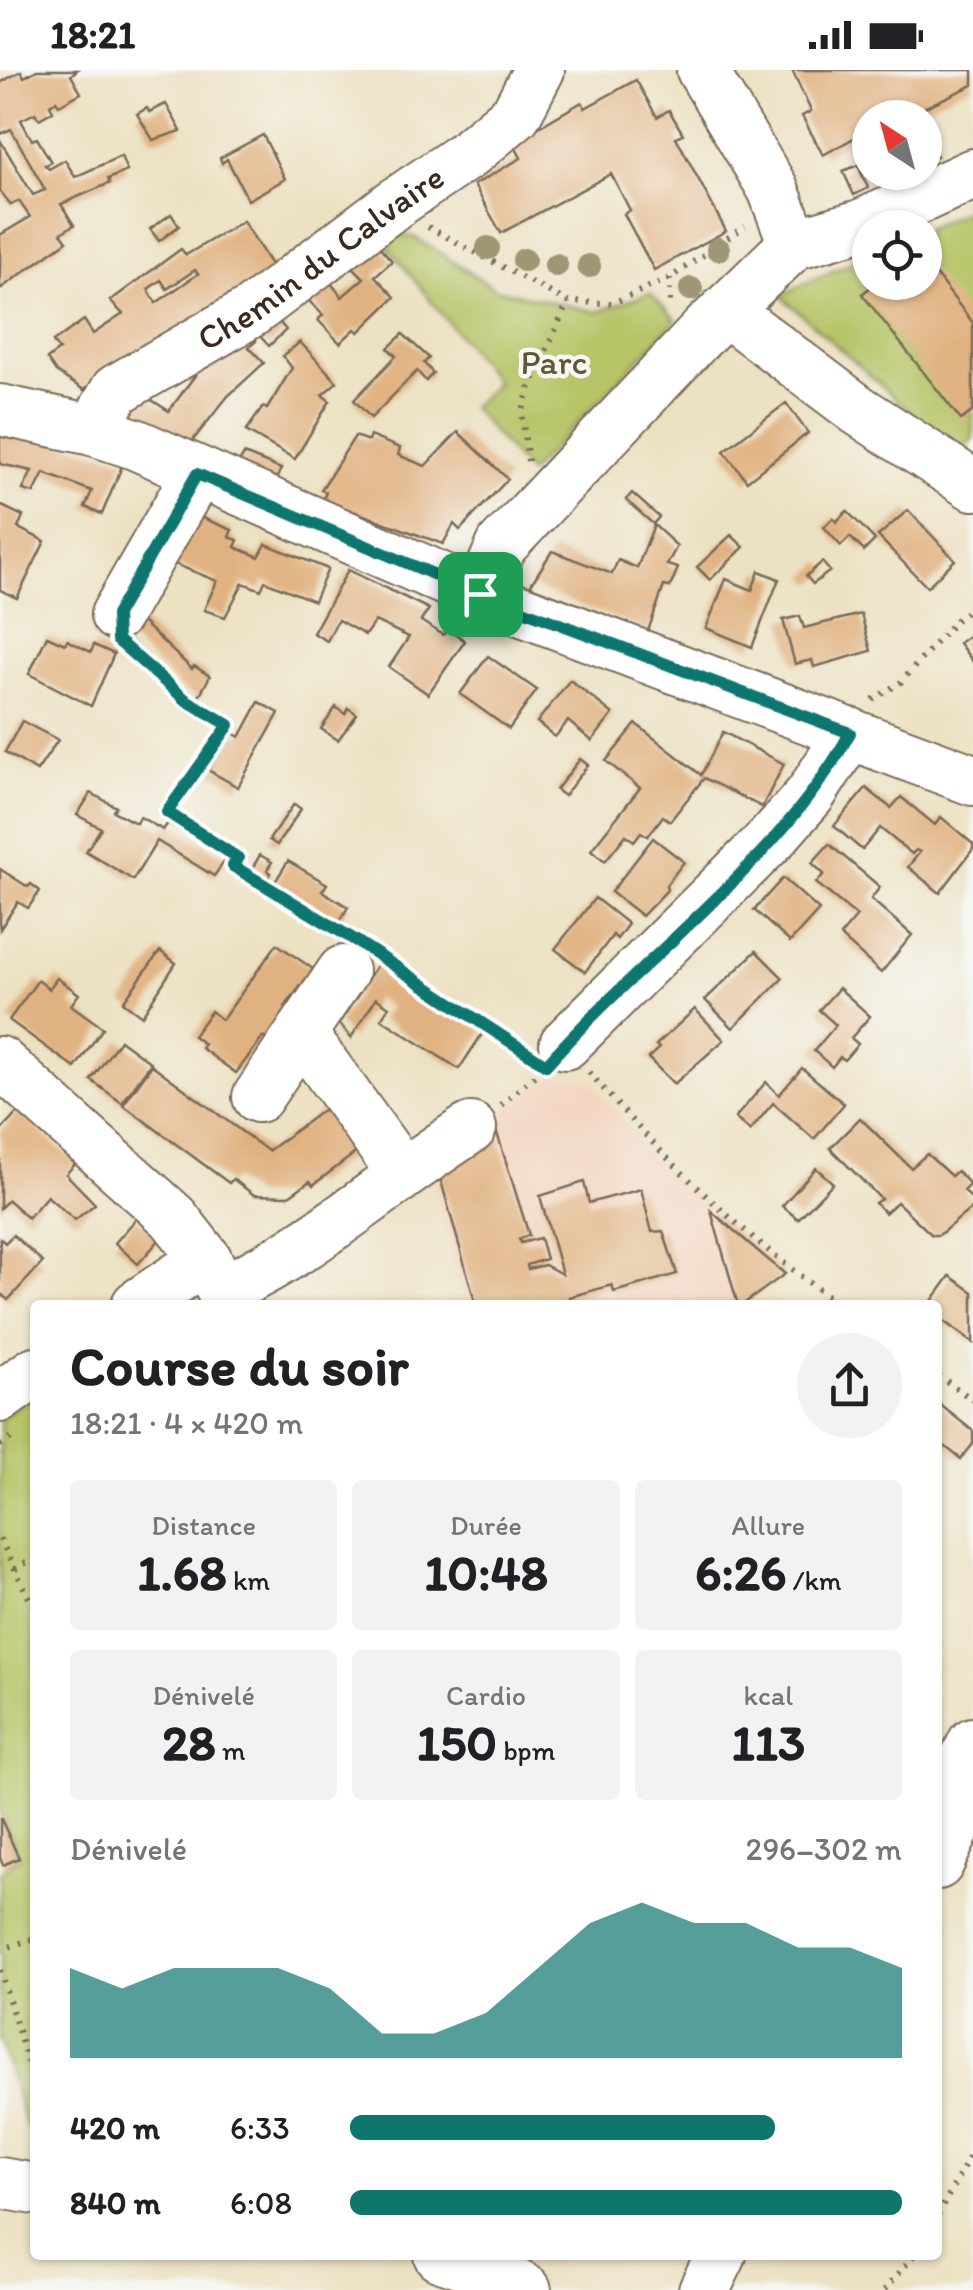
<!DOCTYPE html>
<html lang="fr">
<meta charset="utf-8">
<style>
:root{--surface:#fff;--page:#f2f2f2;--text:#202124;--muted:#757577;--accent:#0f766e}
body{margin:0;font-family:Itim,sans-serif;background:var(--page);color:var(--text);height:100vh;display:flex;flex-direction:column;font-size:38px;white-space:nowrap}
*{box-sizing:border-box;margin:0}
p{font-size:32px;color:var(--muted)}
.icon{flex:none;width:55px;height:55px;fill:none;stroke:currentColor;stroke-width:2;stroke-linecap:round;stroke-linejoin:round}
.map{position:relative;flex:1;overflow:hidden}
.panel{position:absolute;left:30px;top:1230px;width:912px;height:960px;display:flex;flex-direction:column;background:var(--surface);border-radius:10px;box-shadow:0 2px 8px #0004}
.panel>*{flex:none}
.needle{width:65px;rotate:324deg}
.tools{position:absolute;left:852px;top:30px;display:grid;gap:20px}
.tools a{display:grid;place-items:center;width:90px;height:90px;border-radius:50%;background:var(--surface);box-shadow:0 2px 8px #0004;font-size:50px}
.pin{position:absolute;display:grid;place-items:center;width:85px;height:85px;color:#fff;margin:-42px;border-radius:20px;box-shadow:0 5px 15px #0006}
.round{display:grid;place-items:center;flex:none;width:105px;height:105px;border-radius:52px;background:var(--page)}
.head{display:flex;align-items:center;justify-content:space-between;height:170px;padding:0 40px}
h1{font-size:55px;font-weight:700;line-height:75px}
.figures{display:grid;grid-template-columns:repeat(3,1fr);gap:15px;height:170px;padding:10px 40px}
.figures div{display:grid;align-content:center;border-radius:10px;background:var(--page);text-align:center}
.figures b{font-size:50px;font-weight:700}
.figures small{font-size:28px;font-weight:400}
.figures p{font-size:28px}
.chart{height:280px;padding:20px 40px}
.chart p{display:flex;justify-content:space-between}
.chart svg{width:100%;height:180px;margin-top:10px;fill:var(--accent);opacity:.7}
ul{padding:0 40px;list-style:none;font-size:32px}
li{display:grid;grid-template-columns:160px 120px 1fr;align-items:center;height:75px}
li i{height:25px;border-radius:12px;background:var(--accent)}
.status{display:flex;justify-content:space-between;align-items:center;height:70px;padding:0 50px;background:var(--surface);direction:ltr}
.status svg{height:28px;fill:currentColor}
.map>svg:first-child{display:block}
.built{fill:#f3d4bf}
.green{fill:#b7c467;stroke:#797742;stroke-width:2.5}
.building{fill:#e1b281;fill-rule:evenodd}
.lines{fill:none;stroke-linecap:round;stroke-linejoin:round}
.minor-casing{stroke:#796a57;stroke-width:54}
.path{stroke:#796a57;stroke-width:6;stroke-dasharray:2.5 8;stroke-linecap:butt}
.minor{stroke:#fff;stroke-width:50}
.tree{fill:#9f9674}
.route-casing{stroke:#fff;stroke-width:20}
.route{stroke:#0f766e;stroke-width:12}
.labels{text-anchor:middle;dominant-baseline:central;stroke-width:9;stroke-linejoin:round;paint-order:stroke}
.street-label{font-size:35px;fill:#3b2a1e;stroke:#f6f6f2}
.park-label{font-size:35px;fill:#605834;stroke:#f6f6f2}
</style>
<div class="status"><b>18:21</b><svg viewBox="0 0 49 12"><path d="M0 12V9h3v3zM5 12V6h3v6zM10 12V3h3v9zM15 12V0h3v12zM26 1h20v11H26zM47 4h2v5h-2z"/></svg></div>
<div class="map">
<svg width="973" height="2220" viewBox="0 0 973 2220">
<rect width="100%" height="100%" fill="#f6f6f2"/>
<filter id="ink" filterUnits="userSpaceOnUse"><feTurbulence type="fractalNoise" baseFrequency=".01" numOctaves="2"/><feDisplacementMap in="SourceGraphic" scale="20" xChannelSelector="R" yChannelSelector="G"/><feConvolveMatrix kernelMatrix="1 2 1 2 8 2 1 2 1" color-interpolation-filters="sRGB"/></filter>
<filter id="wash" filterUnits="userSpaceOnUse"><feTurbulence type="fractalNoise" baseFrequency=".0048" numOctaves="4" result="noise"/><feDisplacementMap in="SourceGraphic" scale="40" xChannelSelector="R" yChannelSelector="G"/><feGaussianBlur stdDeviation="2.25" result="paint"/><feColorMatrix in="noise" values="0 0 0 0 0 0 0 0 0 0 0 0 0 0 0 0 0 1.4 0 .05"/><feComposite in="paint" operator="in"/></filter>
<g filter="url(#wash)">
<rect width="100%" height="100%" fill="#ece1c2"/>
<!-- built -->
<polygon class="built" points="556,1006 589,1010 650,1085 785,1204 742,1235 468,1235 429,1099 492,1047"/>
<!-- green -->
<g class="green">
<polygon points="973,137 973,369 955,382 780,225 870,184 870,212 925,212 925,159"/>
<polygon points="376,162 414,167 496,219 597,242 650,223 676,250 529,403 471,337 497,313"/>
<polygon points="35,1324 35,2057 26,2056 0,1969 0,1802 20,1787 0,1745 0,1349"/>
</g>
<g id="blocks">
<!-- building -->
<g class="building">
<polygon points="37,0 77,0 71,5 81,23 59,35 56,31 50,35 53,41 39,49 35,43 21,50 32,70 37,68 51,92 45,95 49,99 65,90 75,107 121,86 127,101 108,109 110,113 61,134 74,155 61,163 67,171 0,219 0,165 30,147 19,131 11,135 0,121 0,70 33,125 45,120 11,59 0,64 0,13 21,1 24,7"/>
<polygon points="792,0 973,0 973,15 902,48 870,48 870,90 867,92 854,68 823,85 802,46 811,41"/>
<polygon points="636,10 657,47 669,40 683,64 676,67 726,161 654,200 624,144 630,140 611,104 501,163 474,115 521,88 513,72 582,32 585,38"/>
<polygon points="166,34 181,61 153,70 137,44 147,38 149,42"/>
<polygon points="925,57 937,86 925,91"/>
<polygon points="263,65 285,109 248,130 227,89 222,93 220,88"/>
<polygon points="858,95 868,118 854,125 843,101"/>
<polygon points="171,144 179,156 159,171 150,159"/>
<path d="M243,151L277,204L105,300L84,320L56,302L47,289L59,280L53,272L84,250L93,264L123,244L110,231L181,179L186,185ZM195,200L198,204L156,233L148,219L161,210L167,219Z"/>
<polygon points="372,168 392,191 375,206 395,227 359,262 355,259 340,273 318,250 323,245 302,224 326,207 342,227 364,208 345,189"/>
<polygon points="925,191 973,253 973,341 961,350 862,224 877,212 925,212"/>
<polygon points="273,245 286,260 269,276 257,263 253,267 256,271 249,277 264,293 228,326 186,379 117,343 134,319 169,341 199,300"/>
<polygon points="403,264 429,288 424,293 433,303 426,311 417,301 371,348 354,330 396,286 388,278"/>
<polygon points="300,272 337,312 322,325 330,331 295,389 246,361 263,337 267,339 292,298 283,286"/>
<polygon points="786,333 808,363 747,411 724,381"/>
<polygon points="0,358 125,389 102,444 85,437 92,421 44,403 34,423 23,420 32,401 0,394"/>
<polygon points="458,362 508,409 460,460 454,454 443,474 323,430 326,422 321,420 355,366 368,371 370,366 400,378 398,385 425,396"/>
<polygon points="244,384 281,399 272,418 234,401"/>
<polygon points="632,423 659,447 653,454 626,430"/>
<polygon points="0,435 23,446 18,458 45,471 17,528 0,520"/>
<polygon points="908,440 955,490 927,517 878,466"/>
<polygon points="847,441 875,470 864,481 850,467 841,476 824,457 833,448 836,452"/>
<polygon points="200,447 232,460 229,467 238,470 235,477 259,487 266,474 328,499 314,531 265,511 261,520 243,513 225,547 204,540 217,511 172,493"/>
<polygon points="654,455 677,476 667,495 678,498 670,517 664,516 648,561 530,516 552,481 612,504 618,490 637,498"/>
<polygon points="731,465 744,477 710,510 697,497"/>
<polygon points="822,492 830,501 813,514 806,506"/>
<polygon points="348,500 429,539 421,551 443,565 449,559 465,571 428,624 389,597 409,567 375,551 365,565 338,550 327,571 313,563"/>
<polygon points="759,501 779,509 752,577 706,558 726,509 752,520"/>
<polygon points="861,544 871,581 814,597 812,590 795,594 783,550 800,546 804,558"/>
<polygon points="142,552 192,599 194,596 210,606 198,628 181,618 127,567"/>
<polygon points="973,563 973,592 959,573"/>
<polygon points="47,566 65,574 67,570 91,582 94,575 114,584 91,636 29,604"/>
<polygon points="488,586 537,620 509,659 460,624"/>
<polygon points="570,610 613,644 592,671 568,651 555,667 537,652"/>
<polygon points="259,632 279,643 238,717 208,700 232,663 240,667"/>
<polygon points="336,637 345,644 348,638 357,644 338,670 321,659"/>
<polygon points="22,651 58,670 37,701 5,682"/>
<polygon points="636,654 701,705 723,662 784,694 762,737 704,708 670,751 663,746 648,766 641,762 634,771 626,765 605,791 591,780 640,718 606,691"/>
<polygon points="580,689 588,695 564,726 556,720"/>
<polygon points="866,718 891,738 901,727 935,755 941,747 973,774 973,779 940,823 908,797 920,782 916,780 912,784 880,758 862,780 834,756"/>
<polygon points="91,723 116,737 113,741 136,753 140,747 163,760 168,753 227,788 214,806 157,771 133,810 86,781 101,758 77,745"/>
<polygon points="294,734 301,739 277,775 269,770"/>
<polygon points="653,768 684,792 666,815 667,820 642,846 611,822"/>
<polygon points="829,774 880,817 871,829 912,865 881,903 840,866 857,846 816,813 824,804 812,793"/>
<polygon points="260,785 272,792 267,800 271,803 266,811 250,802"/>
<polygon points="288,791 327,814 322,821 348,837 339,853 273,815"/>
<polygon points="0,799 28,817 31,814 40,821 28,838 18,832 0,859"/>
<polygon points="783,808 819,840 790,872 754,840"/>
<polygon points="595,828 628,854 617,869 613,865 585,902 555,879"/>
<polygon points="277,874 313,899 285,937 289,940 267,970 263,967 236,1003 201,978 204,974 193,966 211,941 222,950"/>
<polygon points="160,881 176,893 142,946 123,932"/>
<polygon points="756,881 783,908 733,958 705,930"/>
<polygon points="378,893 484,961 459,999 381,949 389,937 376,928 351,968 339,953"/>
<polygon points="57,908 79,924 71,935 103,958 75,998 9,950 38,910 49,919"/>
<polygon points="839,918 870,946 851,968 858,974 844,990 840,987 832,997 814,981 836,955 819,940"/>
<polygon points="695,939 724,970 674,1014 648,988 659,978 656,975"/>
<polygon points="120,970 151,993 122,1033 91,1010"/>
<polygon points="152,995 268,1081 335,1031 367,1074 313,1115 310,1111 289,1126 254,1125 233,1109 229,1113 123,1035"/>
<polygon points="802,998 844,1034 814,1069 773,1033 750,1061 735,1048 766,1012 779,1025"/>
<polygon points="18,1042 76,1093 66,1104 95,1134 75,1150 47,1126 28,1148 8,1130 0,1138 0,1062"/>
<polygon points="492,1047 529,1165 519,1169 521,1173 540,1168 546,1189 527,1195 528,1199 545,1195 562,1204 540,1126 584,1112 589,1133 641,1119 652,1162 663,1161 677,1204 614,1222 612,1215 569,1227 571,1235 476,1235 436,1093"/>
<polygon points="860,1048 911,1098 927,1084 951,1106 957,1101 970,1114 964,1120 973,1131 973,1137 939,1165 932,1165 897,1132 885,1143 875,1133 881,1129 830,1078"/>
<polygon points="816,1098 833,1113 798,1149 782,1136"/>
<polygon points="711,1141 785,1204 742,1235 738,1235"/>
<polygon points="137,1148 160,1169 138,1194 115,1173"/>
<polygon points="13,1165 43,1192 8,1230 0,1223 0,1168 5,1173"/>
<polygon points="950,1206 973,1222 973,1273 938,1247 938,1235 929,1235"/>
<polygon points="938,1333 973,1361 973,1374 961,1389 938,1371"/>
<polygon points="0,1747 19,1788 3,1795 0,1788"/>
</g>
</g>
</g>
<g filter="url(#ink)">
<use href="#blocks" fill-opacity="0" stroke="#796a57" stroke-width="2.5"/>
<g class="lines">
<defs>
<g id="minor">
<polyline points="702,0 773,119 794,174"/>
<polyline points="725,240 858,340 973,415"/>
<polyline points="0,340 93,360 135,374 480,525 973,710"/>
<path id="s1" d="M93,360L116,320L251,242L393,135L468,84L516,44L539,0"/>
<polyline points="480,525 502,475 704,261 794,174 861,155 973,104"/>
<polyline points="116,545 197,404"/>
<polyline points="301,963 343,901"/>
<polyline points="565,974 772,768 810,725 850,663"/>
<polyline points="0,992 173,1147 206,1189 229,1235"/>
<polyline points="258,1027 301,963 402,1103"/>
<path d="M223,1220C313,1180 388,1110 471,1058"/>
<polyline points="137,1235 206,1189"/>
<polyline points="0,1327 35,1302"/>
<polyline points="938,1745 973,1673"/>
<polyline points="938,1794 973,1721"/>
<polyline points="0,2113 35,2119"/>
<polyline points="439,2185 501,2206 526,2220"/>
<polyline points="704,2220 721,2185"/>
</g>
</defs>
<!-- minor casing -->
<use href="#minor" class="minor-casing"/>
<!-- path -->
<g class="path">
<polyline points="428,157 568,232 613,233 670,208 745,156"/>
<polyline points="670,208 670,232 675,235"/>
<polyline points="528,391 522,346 528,321 568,232"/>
<polyline points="128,580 186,631 229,655 167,742 238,788 233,796 340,861"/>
<polyline points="873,630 901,612 957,549 973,537"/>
<polyline points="380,886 528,983"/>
<path d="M589,1002C665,1091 744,1167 840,1235"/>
<polyline points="501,1035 541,1000"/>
<polyline points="938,1305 973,1330"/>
<polyline points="0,1375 13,1367"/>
<polyline points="0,1469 35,1540"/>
<polyline points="15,1499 35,1487"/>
<polyline points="0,1880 35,1868"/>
<polyline points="0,1900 35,2017"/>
<polyline points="938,2145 973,2080"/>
<polyline points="885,2220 914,2185"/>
</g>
<!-- minor -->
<use href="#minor" class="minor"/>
</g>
<!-- trees -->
<g class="tree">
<circle cx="488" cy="178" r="12"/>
<circle cx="718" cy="179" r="12"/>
<circle cx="524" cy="190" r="12"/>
<circle cx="556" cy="195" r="12"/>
<circle cx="589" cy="196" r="12"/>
<circle cx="691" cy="219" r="12"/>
</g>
</g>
<g class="lines" filter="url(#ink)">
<defs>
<path id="route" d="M197,404L480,524L850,663C782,790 642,887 546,995L358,872L233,796L238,788L167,742L229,655L186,630L117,570L116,545Z"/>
</defs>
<!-- route casing -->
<use href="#route" class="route-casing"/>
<!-- route -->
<use href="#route" class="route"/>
</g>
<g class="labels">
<!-- street labels -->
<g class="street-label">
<text stroke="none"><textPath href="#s1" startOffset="290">Chemin du Calvaire</textPath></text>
</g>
<!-- park labels -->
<g class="park-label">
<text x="554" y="292">Parc</text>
</g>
</g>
</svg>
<div class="tools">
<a><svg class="needle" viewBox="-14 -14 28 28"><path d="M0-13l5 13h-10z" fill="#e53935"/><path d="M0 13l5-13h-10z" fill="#757577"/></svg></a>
<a><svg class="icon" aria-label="locate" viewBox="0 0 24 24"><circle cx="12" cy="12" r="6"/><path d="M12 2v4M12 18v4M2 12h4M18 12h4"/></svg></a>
</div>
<div class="pin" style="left:480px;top:524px;background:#1e9e55"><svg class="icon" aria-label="arrive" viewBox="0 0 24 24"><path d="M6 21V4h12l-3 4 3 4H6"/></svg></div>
<section class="panel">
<div class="head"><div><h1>Course du soir</h1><p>18:21 · 4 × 420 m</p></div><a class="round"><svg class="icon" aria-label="share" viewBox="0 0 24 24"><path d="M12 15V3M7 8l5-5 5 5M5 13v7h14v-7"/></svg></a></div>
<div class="figures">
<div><p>Distance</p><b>1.68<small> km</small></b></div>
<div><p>Durée</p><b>10:48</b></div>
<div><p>Allure</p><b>6:26<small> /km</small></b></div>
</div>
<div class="figures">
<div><p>Dénivelé</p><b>28<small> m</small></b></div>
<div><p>Cardio</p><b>150<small> bpm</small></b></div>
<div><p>kcal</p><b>113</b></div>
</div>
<div class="chart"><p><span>Dénivelé</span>296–302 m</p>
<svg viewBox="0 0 160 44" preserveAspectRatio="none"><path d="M0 44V22L10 27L20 22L30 22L40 22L50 27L60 38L70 38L80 33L90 22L100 11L110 6L120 11L130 11L140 17L150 17L160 22V44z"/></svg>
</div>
<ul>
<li><b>420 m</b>6:33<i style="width:77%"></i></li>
<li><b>840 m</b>6:08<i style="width:100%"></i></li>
</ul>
</section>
</div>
